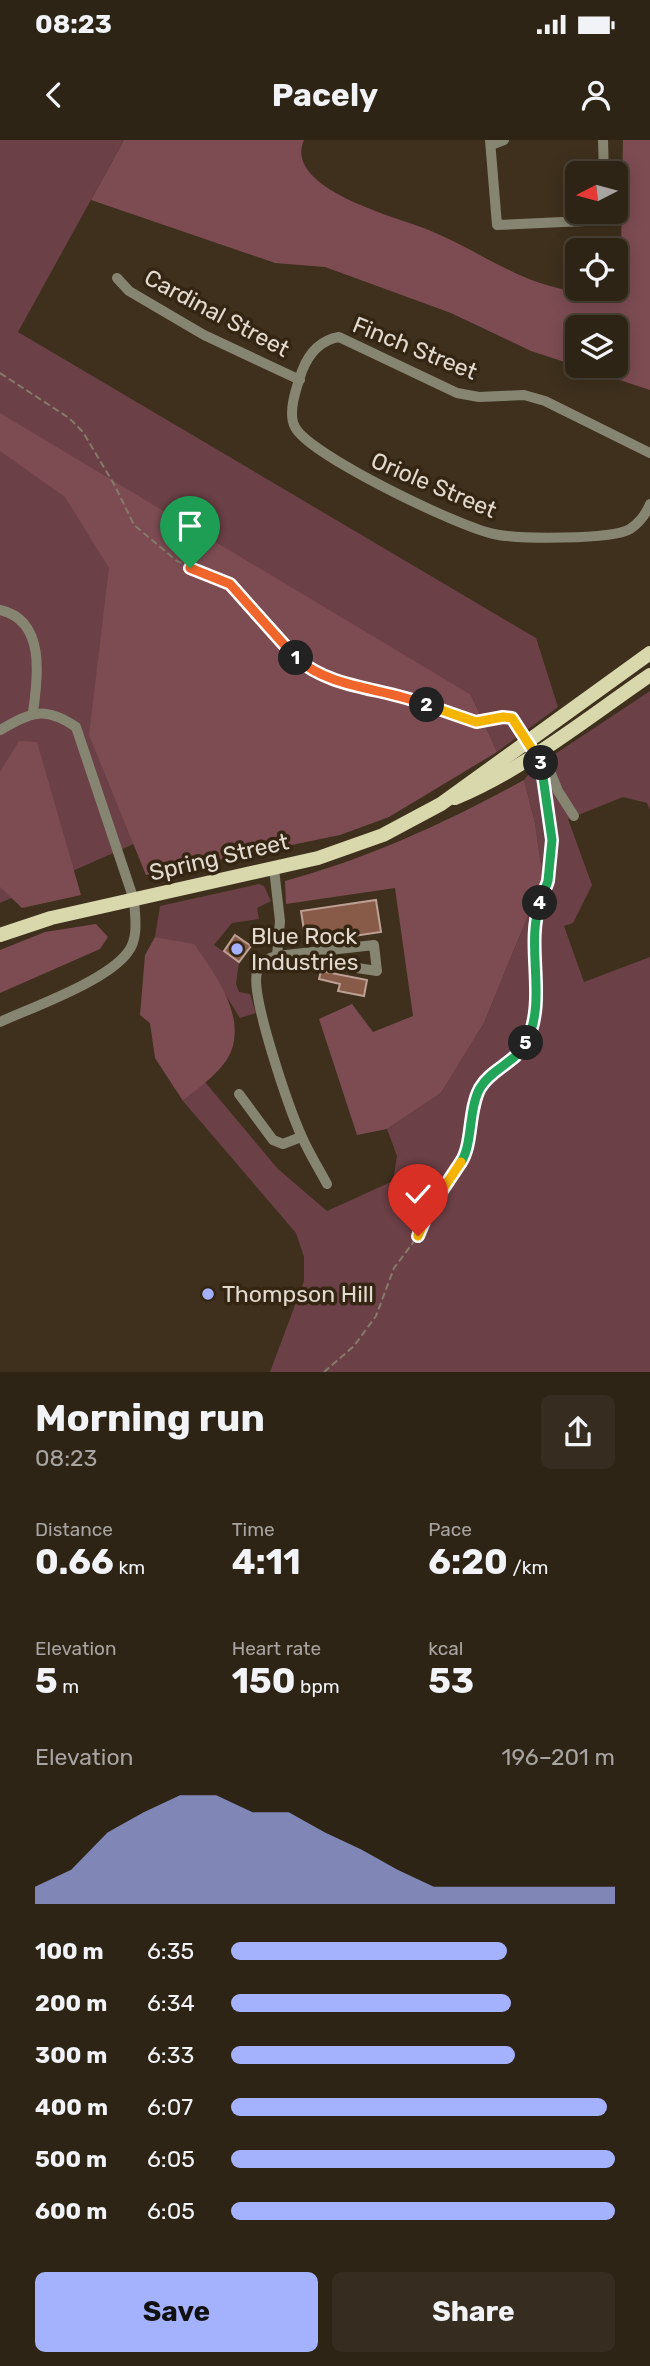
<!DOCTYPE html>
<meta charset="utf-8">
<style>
:root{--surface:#2e2416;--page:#362c1f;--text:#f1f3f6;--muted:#a7a4a1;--line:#494135;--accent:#a4b1fc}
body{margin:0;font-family:Rubik,sans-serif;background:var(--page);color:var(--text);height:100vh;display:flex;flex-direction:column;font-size:26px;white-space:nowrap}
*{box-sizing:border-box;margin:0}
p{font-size:23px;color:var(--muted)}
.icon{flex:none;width:38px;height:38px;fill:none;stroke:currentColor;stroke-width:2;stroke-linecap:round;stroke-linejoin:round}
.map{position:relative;height:1232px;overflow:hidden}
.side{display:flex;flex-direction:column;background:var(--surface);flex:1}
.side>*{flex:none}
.needle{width:46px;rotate:264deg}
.controls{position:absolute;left:565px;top:21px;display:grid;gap:14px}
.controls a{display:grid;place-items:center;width:63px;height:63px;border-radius:10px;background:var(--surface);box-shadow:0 4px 18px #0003,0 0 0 2px var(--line);font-size:35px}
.pin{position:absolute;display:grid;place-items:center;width:60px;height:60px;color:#fff;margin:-72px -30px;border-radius:50% 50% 50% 0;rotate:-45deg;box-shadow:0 0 7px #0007}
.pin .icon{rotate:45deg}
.km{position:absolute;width:35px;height:35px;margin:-18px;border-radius:50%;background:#222;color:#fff;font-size:19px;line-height:35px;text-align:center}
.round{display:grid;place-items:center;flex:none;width:74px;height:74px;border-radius:10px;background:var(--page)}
.headline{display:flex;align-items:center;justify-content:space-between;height:119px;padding:0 35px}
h1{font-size:38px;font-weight:700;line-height:52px}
.figures{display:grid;grid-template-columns:repeat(3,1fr);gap:10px;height:119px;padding:7px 35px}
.figures div{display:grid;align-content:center}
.figures b{font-size:35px;font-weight:700}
.figures small{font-size:19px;font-weight:400}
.figures p{font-size:19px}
.chart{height:196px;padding:14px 35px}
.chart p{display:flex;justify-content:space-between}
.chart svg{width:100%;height:126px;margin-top:7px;fill:var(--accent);opacity:.7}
.button{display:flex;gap:14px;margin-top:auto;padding:14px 35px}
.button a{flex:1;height:80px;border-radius:10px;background:var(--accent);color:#111;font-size:28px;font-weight:700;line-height:80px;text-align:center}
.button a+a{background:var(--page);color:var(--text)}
ul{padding:0 35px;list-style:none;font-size:23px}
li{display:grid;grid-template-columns:112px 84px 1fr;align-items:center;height:52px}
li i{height:18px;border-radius:9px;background:var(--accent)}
.status{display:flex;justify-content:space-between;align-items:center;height:49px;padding:0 35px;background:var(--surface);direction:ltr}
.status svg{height:19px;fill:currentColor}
header{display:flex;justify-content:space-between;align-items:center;height:91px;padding:0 35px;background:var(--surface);font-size:32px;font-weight:700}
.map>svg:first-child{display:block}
.green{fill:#6b4046}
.forest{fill:#7d4c53;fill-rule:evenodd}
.building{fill:#885a48;stroke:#bca094;stroke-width:2}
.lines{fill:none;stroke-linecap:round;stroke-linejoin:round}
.path{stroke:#867a6b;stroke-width:2;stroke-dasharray:7 3.5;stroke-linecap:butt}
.minor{stroke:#868571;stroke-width:10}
.major{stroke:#d9d8ad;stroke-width:14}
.split-1-casing{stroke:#fff;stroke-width:14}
.split-2-casing{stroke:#fff;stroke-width:14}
.split-3-casing{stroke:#fff;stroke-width:14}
.split-4-casing{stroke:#fff;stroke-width:14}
.split-5-casing{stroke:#fff;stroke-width:14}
.split-6-casing{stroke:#fff;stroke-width:14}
.split-7-casing{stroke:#fff;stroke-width:14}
.split-1{stroke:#f0652b;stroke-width:9}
.split-2{stroke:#f0652b;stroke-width:9}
.split-3{stroke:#f5b400;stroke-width:9}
.split-4{stroke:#22a559;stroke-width:9}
.split-5{stroke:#22a559;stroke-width:9}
.split-6{stroke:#22a559;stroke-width:9}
.split-7{stroke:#f5b400;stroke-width:9}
.poi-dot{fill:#a4b1fc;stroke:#342613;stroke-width:2.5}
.labels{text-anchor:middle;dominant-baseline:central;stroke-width:7;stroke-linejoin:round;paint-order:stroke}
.street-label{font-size:23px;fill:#e3dacf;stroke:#342613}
.poi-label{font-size:23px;fill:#e3dacf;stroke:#342613;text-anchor:start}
</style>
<div class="status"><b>08:23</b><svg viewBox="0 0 49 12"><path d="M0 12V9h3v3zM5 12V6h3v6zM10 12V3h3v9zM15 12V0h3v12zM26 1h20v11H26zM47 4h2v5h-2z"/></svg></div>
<header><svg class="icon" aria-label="back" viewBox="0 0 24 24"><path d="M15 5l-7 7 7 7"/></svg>Pacely<svg class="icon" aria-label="person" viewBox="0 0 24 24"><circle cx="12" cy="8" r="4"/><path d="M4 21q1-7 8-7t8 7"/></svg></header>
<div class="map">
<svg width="650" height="1232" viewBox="0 0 650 1232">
<rect width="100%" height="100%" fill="#3e301d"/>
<!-- green -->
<g class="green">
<polygon points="0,0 124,0 18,192 536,498 558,567 497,612 471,555 0,763"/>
<polygon points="650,551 650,670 647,663 623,657 568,679 592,745 573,783 564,786 584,842 650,817 650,1232 270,1232 304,1141 304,1117 296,1093 183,961 205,942 278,1029 327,1071 393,1041 397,1016 387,989 441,953 484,883 543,739 535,683 524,640 534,628"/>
<polygon points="259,744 264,746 271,761 257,768 259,779 232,783 214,805 239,822 236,844 239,852 250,854 256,873 240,878 194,805 155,797 160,766"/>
</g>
<!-- forest -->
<g class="forest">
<path d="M124,0H304C282,50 401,78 431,91C467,106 501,129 537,142C564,151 593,156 620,163L623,0H650V250L531,211L451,173L325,127L275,123L91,60ZM616,187V226H578V187Z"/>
<polygon points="0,273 471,555 497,612 389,677 340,695 146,735 89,595 109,428 65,357 0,311"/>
<polygon points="19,601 37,602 81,755 22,768 0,747 0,632"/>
<path d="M524,640L535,683L543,739L484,883L441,953L387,989L357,995L319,879L352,864L373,892L413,876L395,748L286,764L285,741C370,718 447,682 524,640Z"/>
<polygon points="96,784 108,797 100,809 0,853 0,810 45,792"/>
<path d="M155,797L194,804C214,833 244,872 232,909C225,930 199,947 183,961L155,918L150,883L140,875L145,815Z"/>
</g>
<!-- building -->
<g class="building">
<polygon points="376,760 381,792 306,803 301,771"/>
<polygon points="235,795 251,806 239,822 224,811"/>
<polygon points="321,831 367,840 364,856 338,851 340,844 319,839"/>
</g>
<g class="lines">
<!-- path -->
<g class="path">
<polyline points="0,233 69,278 83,292 115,346 134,385 177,421 230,444 291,514 311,531 350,546 408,557 462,579 476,582 503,577 512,578 522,592"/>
<polyline points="324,1232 354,1206 376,1176 394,1128 418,1096 429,1070 465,1016 469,980 479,950 488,937 512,921 530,895 535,869 538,769 551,722 552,700 545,647"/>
</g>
<!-- minor -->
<g class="minor">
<polyline points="490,0 497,85 607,80 607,72"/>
<polyline points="603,0 604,33"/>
<polyline points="491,5 504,0"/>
<polyline points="117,138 129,151 204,195 300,240"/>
<path d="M650,313L545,261L524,255L479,257L457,253L339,197C321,200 309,213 302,231C297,246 287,273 295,287C309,315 461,388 494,394C516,399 612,400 630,389C639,383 646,374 650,364"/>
<path d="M0,470C46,480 38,538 33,572"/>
<path d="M0,590C31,573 43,565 76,587L134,760C135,776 139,798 128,812C107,841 33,867 0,882"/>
<polyline points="541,609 558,651 574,676"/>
<path d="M274,729L280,781L277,816L377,831L374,805L277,816C268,818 260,823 257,832C250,856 290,971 302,997C309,1013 319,1029 327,1044"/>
<polyline points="239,954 273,1000 283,1004 301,997"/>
</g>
<!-- major -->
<g class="major">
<path d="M455,658C522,631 590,576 650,535"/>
<polyline points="0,795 51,778 318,718 383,695 441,664 650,513"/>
</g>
</g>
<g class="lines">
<defs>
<polyline id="split-1" points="190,428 230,444 296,518"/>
<path id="split-2" d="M296,518C333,550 383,547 427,565"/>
<polyline id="split-3" points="427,565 476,582 503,577 512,578 541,623"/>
<polyline id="split-4" points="540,763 548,741 552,700 541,623"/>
<path id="split-5" d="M526,903C548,860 525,807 540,763"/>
<path id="split-6" d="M461,1022C473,1004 468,970 480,948C491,929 515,923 526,903"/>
<polyline id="split-7" points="418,1096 429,1070 461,1022"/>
</defs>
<!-- split-1 casing -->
<use href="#split-1" class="split-1-casing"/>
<!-- split-2 casing -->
<use href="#split-2" class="split-2-casing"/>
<!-- split-3 casing -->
<use href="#split-3" class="split-3-casing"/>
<!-- split-4 casing -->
<use href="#split-4" class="split-4-casing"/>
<!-- split-5 casing -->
<use href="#split-5" class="split-5-casing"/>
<!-- split-6 casing -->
<use href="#split-6" class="split-6-casing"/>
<!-- split-7 casing -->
<use href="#split-7" class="split-7-casing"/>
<!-- split-1 -->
<use href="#split-1" class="split-1"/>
<!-- split-2 -->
<use href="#split-2" class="split-2"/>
<!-- split-3 -->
<use href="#split-3" class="split-3"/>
<!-- split-4 -->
<use href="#split-4" class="split-4"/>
<!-- split-5 -->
<use href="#split-5" class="split-5"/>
<!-- split-6 -->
<use href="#split-6" class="split-6"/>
<!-- split-7 -->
<use href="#split-7" class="split-7"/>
</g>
<!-- markers -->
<g class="poi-dot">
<circle cx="237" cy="809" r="7"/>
<circle cx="208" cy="1154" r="7"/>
</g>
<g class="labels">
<!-- street labels -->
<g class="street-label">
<text transform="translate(217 173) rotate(28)">Cardinal Street</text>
<text transform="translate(415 208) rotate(22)">Finch Street</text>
<text transform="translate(434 345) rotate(23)">Oriole Street</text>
<text transform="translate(219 717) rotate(-13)">Spring Street</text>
</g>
<!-- poi labels -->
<g class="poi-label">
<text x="251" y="796">Blue Rock<tspan x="251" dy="26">Industries</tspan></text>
<text x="222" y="1154">Thompson Hill</text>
</g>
</g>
</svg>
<div class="controls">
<a><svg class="needle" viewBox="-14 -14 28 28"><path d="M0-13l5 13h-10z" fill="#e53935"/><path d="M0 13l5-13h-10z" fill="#a7a4a1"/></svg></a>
<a><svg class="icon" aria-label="locate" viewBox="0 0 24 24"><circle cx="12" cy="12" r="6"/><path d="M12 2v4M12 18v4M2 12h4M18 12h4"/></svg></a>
<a><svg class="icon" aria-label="layers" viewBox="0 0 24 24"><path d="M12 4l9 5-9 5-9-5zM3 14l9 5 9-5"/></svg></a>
</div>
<div class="pin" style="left:190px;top:428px;background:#1e9e55"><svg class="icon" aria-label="arrive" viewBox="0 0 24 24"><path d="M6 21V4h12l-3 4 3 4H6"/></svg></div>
<div class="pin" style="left:418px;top:1096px;background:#d93025"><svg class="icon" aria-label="check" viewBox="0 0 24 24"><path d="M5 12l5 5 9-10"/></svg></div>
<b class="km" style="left:296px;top:518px">1</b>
<b class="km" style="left:427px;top:565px">2</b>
<b class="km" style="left:541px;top:623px">3</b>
<b class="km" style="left:540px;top:763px">4</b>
<b class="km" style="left:526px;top:903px">5</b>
</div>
<section class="side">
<div class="headline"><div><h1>Morning run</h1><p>08:23</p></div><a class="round"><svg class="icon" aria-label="share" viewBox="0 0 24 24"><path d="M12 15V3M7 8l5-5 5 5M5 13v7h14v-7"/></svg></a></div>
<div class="figures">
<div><p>Distance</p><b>0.66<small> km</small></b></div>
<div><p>Time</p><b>4:11</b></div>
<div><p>Pace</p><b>6:20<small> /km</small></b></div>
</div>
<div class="figures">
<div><p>Elevation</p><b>5<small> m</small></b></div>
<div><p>Heart rate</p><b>150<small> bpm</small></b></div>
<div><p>kcal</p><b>53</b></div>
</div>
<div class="chart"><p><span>Elevation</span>196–201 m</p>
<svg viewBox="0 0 160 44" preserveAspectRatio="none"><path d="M0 44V38L10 32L20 19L30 12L40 6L50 6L60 12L70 12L80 19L90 25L100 32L110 38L120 38L130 38L140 38L150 38L160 38V44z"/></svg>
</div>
<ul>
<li><b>100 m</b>6:35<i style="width:72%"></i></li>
<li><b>200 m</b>6:34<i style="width:73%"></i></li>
<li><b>300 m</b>6:33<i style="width:74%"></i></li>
<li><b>400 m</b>6:07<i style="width:98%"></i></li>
<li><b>500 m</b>6:05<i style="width:100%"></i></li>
<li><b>600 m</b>6:05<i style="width:100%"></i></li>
</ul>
<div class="button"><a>Save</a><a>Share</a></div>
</section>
